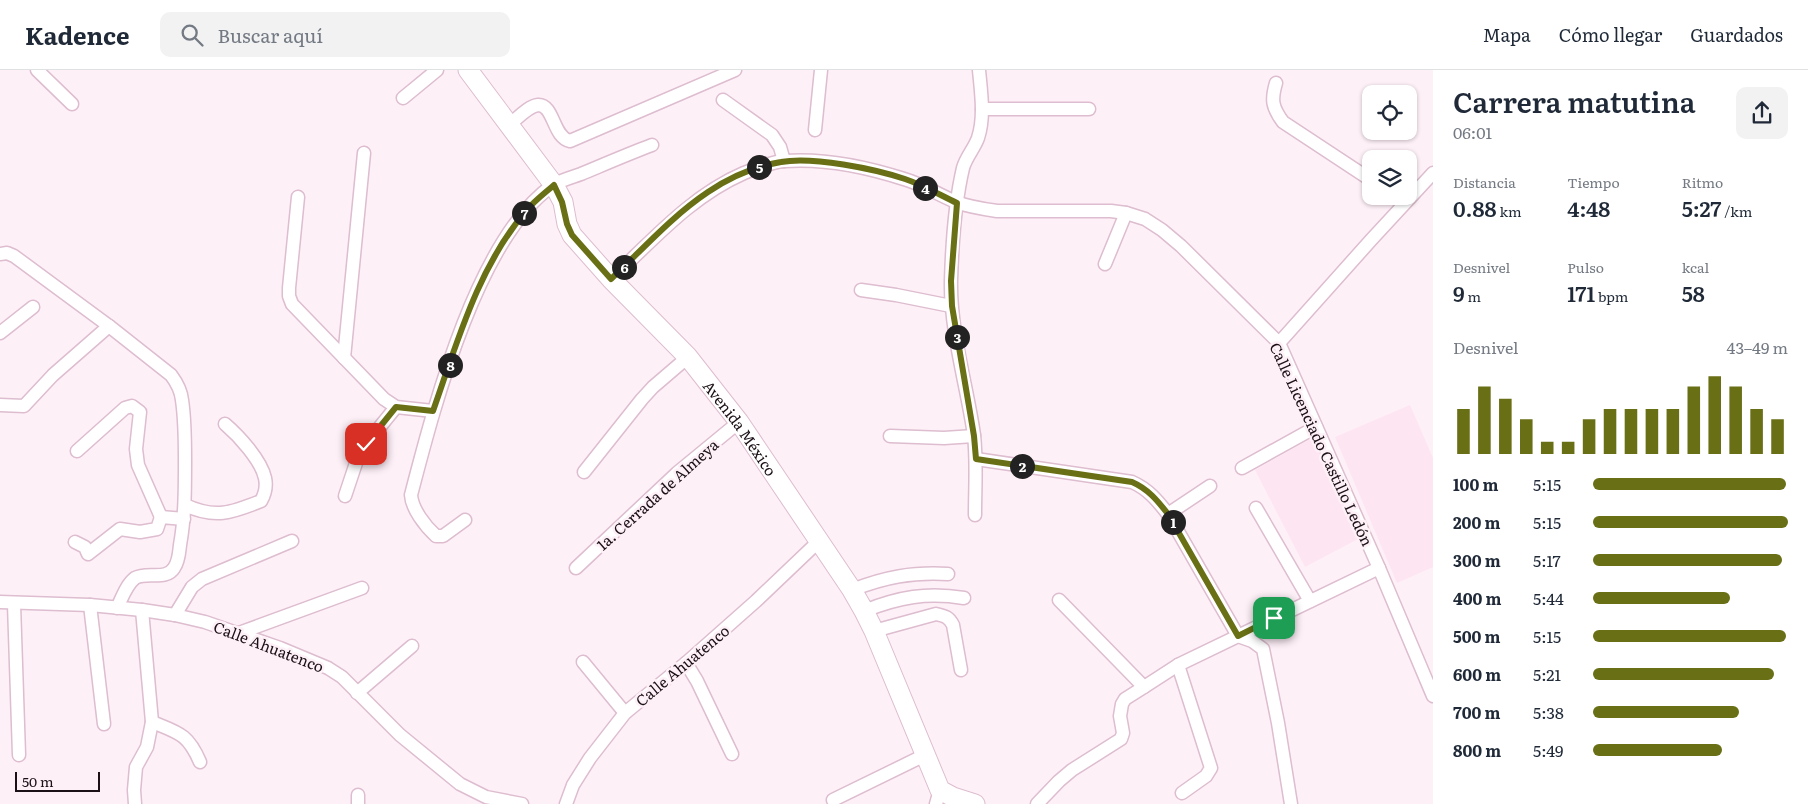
<!DOCTYPE html>
<html lang="es">
<meta charset="utf-8">
<style>
:root{--surface:#fff;--page:#f2f2f3;--text:#1f2937;--muted:#747a83;--line:#e0e1e3;--accent:#696f14}
body{margin:0;font-family:Literata,serif;background:var(--page);color:var(--text);height:100vh;display:flex;flex-direction:column;font-size:19px;white-space:nowrap}
*{box-sizing:border-box;margin:0}
p{font-size:16px;color:var(--muted)}
.icon{flex:none;width:28px;height:28px;fill:none;stroke:currentColor;stroke-width:2;stroke-linecap:round;stroke-linejoin:round}
.map{position:relative;flex:1;overflow:hidden}
.drawer{display:flex;flex-direction:column;background:var(--surface);width:375px}
.drawer>*{flex:none}
.controls{position:absolute;left:1362px;top:15px;display:grid;gap:10px}
.controls a{display:grid;place-items:center;width:55px;height:55px;border-radius:10px;background:var(--surface);box-shadow:0 1px 4px #0004;font-size:25px}
.scale{position:absolute;left:15px;bottom:12px;width:85px;box-sizing:border-box;padding-left:5px;border:2px solid #1a1016;border-top:0;font-size:14px;line-height:18px;white-space:nowrap;color:#1a1016;-webkit-text-stroke:4px #fef0f7;paint-order:stroke}
.pin{position:absolute;display:grid;place-items:center;width:42px;height:42px;color:#fff;margin:-21px;border-radius:10px;box-shadow:0 2px 8px #0006}
.km{position:absolute;width:25px;height:25px;margin:-12px;border-radius:50%;background:#222;color:#fff;font-size:14px;line-height:25px;text-align:center}
.round{display:grid;place-items:center;flex:none;width:52px;height:52px;border-radius:10px;background:var(--page)}
.head{display:flex;align-items:center;justify-content:space-between;height:85px;padding:0 20px}
h1{font-size:28px;font-weight:600;line-height:38px}
.figures{display:grid;grid-template-columns:repeat(3,1fr);gap:8px;height:85px;padding:5px 20px}
.figures div{display:grid;align-content:center}
.figures b{font-size:21px;font-weight:600}
.figures small{font-size:14px;font-weight:400}
.figures p{font-size:14px}
.chart{height:140px;padding:10px 20px}
.chart p{display:flex;justify-content:space-between}
.chart svg{width:100%;height:90px;margin-top:5px;stroke:var(--accent);stroke-width:6}
ul{padding:0 20px;list-style:none;font-size:16px}
li{display:grid;grid-template-columns:80px 60px 1fr;align-items:center;height:38px}
li i{height:12px;border-radius:6px;background:var(--accent)}
header{display:flex;align-items:center;gap:30px;box-sizing:border-box;height:70px;padding:0 25px;background:var(--surface);border-bottom:1px solid var(--line)}
header strong{font-size:24px}
nav{display:flex;gap:28px;margin-inline-start:auto;font-size:18px}
.search{width:350px;height:45px;background:var(--page);display:flex;align-items:center;gap:12px;box-sizing:border-box;padding:0 18px;border-radius:10px;color:var(--muted);font-size:19px}
main{display:flex;flex:1;min-height:0}
.map>svg:first-child{display:block}
.built{fill:#fde5f2}
.lines{fill:none;stroke-linecap:round;stroke-linejoin:round}
.minor-casing{stroke:#ddbdcf;stroke-width:15}
.secondary-casing{stroke:#ddbdcf;stroke-width:21}
.minor{stroke:#fff;stroke-width:12}
.secondary{stroke:#fff;stroke-width:19}
.route-casing{stroke:#fff;stroke-width:10}
.route{stroke:#696f14;stroke-width:6}
.labels{text-anchor:middle;dominant-baseline:central;stroke-width:5;stroke-linejoin:round;paint-order:stroke}
.street-label{font-size:15px;fill:#1a1016;stroke:#fef0f7}
</style>
<header>
<strong>Kadence</strong>
<div class="search"><svg class="icon" aria-label="search" viewBox="0 0 24 24"><circle cx="10" cy="10" r="6"/><path d="M15 15l6 6"/></svg>Buscar aquí</div>
<nav><a>Mapa</a><a>Cómo llegar</a><a>Guardados</a></nav>
</header>
<main>
<div class="map">
<svg width="1433" height="734" viewBox="0 0 1433 734">
<rect width="100%" height="100%" fill="#fef0f7"/>
<!-- built -->
<g class="built">
<polygon points="1410,335 1433,388 1433,497 1397,513 1335,367"/>
<polygon points="1314,367 1358,469 1305,497 1255,400"/>
</g>
<g class="lines">
<defs>
<g id="minor">
<polyline points="37,0 72,34"/>
<path d="M1276,13C1271,30 1272,37 1283,52L1371,110"/>
<polyline points="403,28 437,0"/>
<polyline points="723,30 772,65 780,77 784,91"/>
<polyline points="982,39 1089,39"/>
<path d="M509,55C517,49 528,36 538,35C554,34 553,68 570,71L735,0"/>
<polyline points="815,60 821,0"/>
<polyline points="298,127 289,218 289,226 292,234 384,329 396,337 433,341"/>
<path d="M0,184L7,183L14,186L109,256L171,305C177,313 181,320 182,330C185,350 185,371 185,391C185,420 185,447 180,475C179,483 179,491 174,498C166,511 147,501 135,508C126,515 122,528 117,538"/>
<polyline points="1105,194 1126,143"/>
<path d="M611,209C653,170 691,126 744,103C757,98 771,92 784,91C824,88 867,97 904,109C922,114 939,125 956,132C969,137 983,139 997,141H1111L1126,143L1145,149L1162,160L1181,176L1279,273L1379,498L1433,626"/>
<polyline points="861,220 896,225 951,236"/>
<polyline points="0,263 33,237"/>
<polyline points="1279,273 1371,170 1433,103"/>
<polyline points="344,288 364,83"/>
<polyline points="0,335 24,336 53,305 109,256"/>
<polyline points="890,366 944,368 974,366"/>
<polyline points="77,381 125,338 132,336 140,342 136,379 138,395 161,447"/>
<path d="M976,389L1132,412C1148,419 1157,430 1168,444L1238,566L1252,571L1263,579L1278,653L1291,734"/>
<polyline points="1242,398 1316,357"/>
<polyline points="584,402 642,329 653,317 688,287"/>
<polyline points="345,426 358,387 366,374 396,337"/>
<path d="M185,435C215,449 231,443 261,431C265,424 267,417 265,408C261,390 239,366 225,354"/>
<polyline points="1256,438 1310,531"/>
<polyline points="1168,444 1210,416"/>
<path d="M975,445C975,418 977,392 974,365C967,316 950,261 951,211C952,176 955,132 963,98C966,87 974,79 978,68C985,47 981,22 979,0"/>
<path d="M465,450L443,466H436C425,456 412,439 411,425C434,337 477,168 553,115C561,110 573,107 581,104C605,94 628,84 652,75"/>
<polyline points="75,472 85,477 88,484 120,459 140,462 157,459 161,447 184,449"/>
<polyline points="576,498 677,403 739,352"/>
<path d="M852,520C885,507 912,502 948,504"/>
<polyline points="1059,530 1144,617"/>
<polyline points="0,532 90,535 142,540 175,545 205,552 280,578 328,598 342,607 400,665 460,714 486,727 522,734"/>
<polyline points="14,534 19,685"/>
<polyline points="90,535 104,654"/>
<path d="M864,541C899,527 927,522 964,528"/>
<polyline points="175,545 192,517 202,509 292,471"/>
<path d="M874,561L936,544C945,546 949,547 953,555L961,600"/>
<polyline points="239,563 362,518"/>
<polyline points="583,592 625,643"/>
<polyline points="686,593 697,611 732,684"/>
<polyline points="1178,595 1211,698 1206,706 1182,723"/>
<polyline points="357,623 412,576"/>
<path d="M152,652C179,663 188,664 200,692"/>
<polyline points="358,725 358,734"/>
<polyline points="833,730 925,685"/>
<polyline points="135,734 134,720 136,697 147,677 152,652 142,540"/>
<polyline points="566,734 573,715 590,688 625,643 686,593 756,531 819,471"/>
<polyline points="936,734 940,720"/>
<polyline points="1037,734 1059,711 1072,700 1121,669 1123,663 1120,646 1122,634 1125,629 1144,617 1178,595 1379,498"/>
</g>
<g id="secondary">
<path id="s1" d="M468,0L554,115L563,132L567,154L572,165L611,209L688,287L739,352L852,520L864,541L874,561L940,720L953,727L975,734"/>
</g>
</defs>
<!-- minor casing -->
<use href="#minor" class="minor-casing"/>
<!-- secondary casing -->
<use href="#secondary" class="secondary-casing"/>
<!-- minor -->
<use href="#minor" class="minor"/>
<!-- secondary -->
<use href="#secondary" class="secondary"/>
</g>
<g class="lines">
<defs>
<path id="route" d="M366,374L396,337L433,341C457,273 478,197 526,141C534,131 545,123 554,115L562,132L567,154L572,165L611,209C642,180 672,146 708,122C729,108 756,96 781,92C812,86 875,99 905,109C923,115 940,125 957,133L951,211L952,236L974,366L976,389L1132,412C1148,419 1157,430 1168,444L1238,566L1274,548"/>
</defs>
<!-- route casing -->
<use href="#route" class="route-casing"/>
<!-- route -->
<use href="#route" class="route"/>
</g>
<g class="labels">
<!-- street labels -->
<g class="street-label">
<text stroke="none"><textPath href="#s1" startOffset="454">Avenida México</textPath></text>
<text transform="translate(1322 374) rotate(65)">Calle Licenciado Castillo Ledón</text>
<text transform="translate(657 424) rotate(-42)">1a. Cerrada de Almeya</text>
<text transform="translate(269 576) rotate(21)">Calle Ahuatenco</text>
<text transform="translate(682 595) rotate(-40)">Calle Ahuatenco</text>
</g>
</g>
</svg>
<div class="controls">
<a><svg class="icon" aria-label="locate" viewBox="0 0 24 24"><circle cx="12" cy="12" r="6"/><path d="M12 2v4M12 18v4M2 12h4M18 12h4"/></svg></a>
<a><svg class="icon" aria-label="layers" viewBox="0 0 24 24"><path d="M12 4l9 5-9 5-9-5zM3 14l9 5 9-5"/></svg></a>
</div>
<div class="scale">50 m</div>
<div class="pin" style="left:1274px;top:548px;background:#1e9e55"><svg class="icon" aria-label="arrive" viewBox="0 0 24 24"><path d="M6 21V4h12l-3 4 3 4H6"/></svg></div>
<div class="pin" style="left:366px;top:374px;background:#d93025"><svg class="icon" aria-label="check" viewBox="0 0 24 24"><path d="M5 12l5 5 9-10"/></svg></div>
<b class="km" style="left:1173px;top:452px">1</b>
<b class="km" style="left:1022px;top:396px">2</b>
<b class="km" style="left:957px;top:267px">3</b>
<b class="km" style="left:925px;top:118px">4</b>
<b class="km" style="left:759px;top:97px">5</b>
<b class="km" style="left:624px;top:197px">6</b>
<b class="km" style="left:524px;top:143px">7</b>
<b class="km" style="left:450px;top:295px">8</b>
</div>
<section class="drawer">
<div class="head"><div><h1>Carrera matutina</h1><p>06:01</p></div><a class="round"><svg class="icon" aria-label="share" viewBox="0 0 24 24"><path d="M12 15V3M7 8l5-5 5 5M5 13v7h14v-7"/></svg></a></div>
<div class="figures">
<div><p>Distancia</p><b>0.88<small> km</small></b></div>
<div><p>Tiempo</p><b>4:48</b></div>
<div><p>Ritmo</p><b>5:27<small> /km</small></b></div>
</div>
<div class="figures">
<div><p>Desnivel</p><b>9<small> m</small></b></div>
<div><p>Pulso</p><b>171<small> bpm</small></b></div>
<div><p>kcal</p><b>58</b></div>
</div>
<div class="chart"><p><span>Desnivel</span>43–49 m</p>
<svg viewBox="0 0 160 44" preserveAspectRatio="none"><path d="M5 44V22M15 44V11M25 44V17M35 44V27M45 44V38M55 44V38M65 44V27M75 44V22M85 44V22M95 44V22M105 44V22M115 44V11M125 44V6M135 44V11M145 44V22M155 44V27"/></svg>
</div>
<ul>
<li><b>100 m</b>5:15<i style="width:99%"></i></li>
<li><b>200 m</b>5:15<i style="width:100%"></i></li>
<li><b>300 m</b>5:17<i style="width:97%"></i></li>
<li><b>400 m</b>5:44<i style="width:70%"></i></li>
<li><b>500 m</b>5:15<i style="width:99%"></i></li>
<li><b>600 m</b>5:21<i style="width:93%"></i></li>
<li><b>700 m</b>5:38<i style="width:75%"></i></li>
<li><b>800 m</b>5:49<i style="width:66%"></i></li>
</ul>
</section>
</main>
